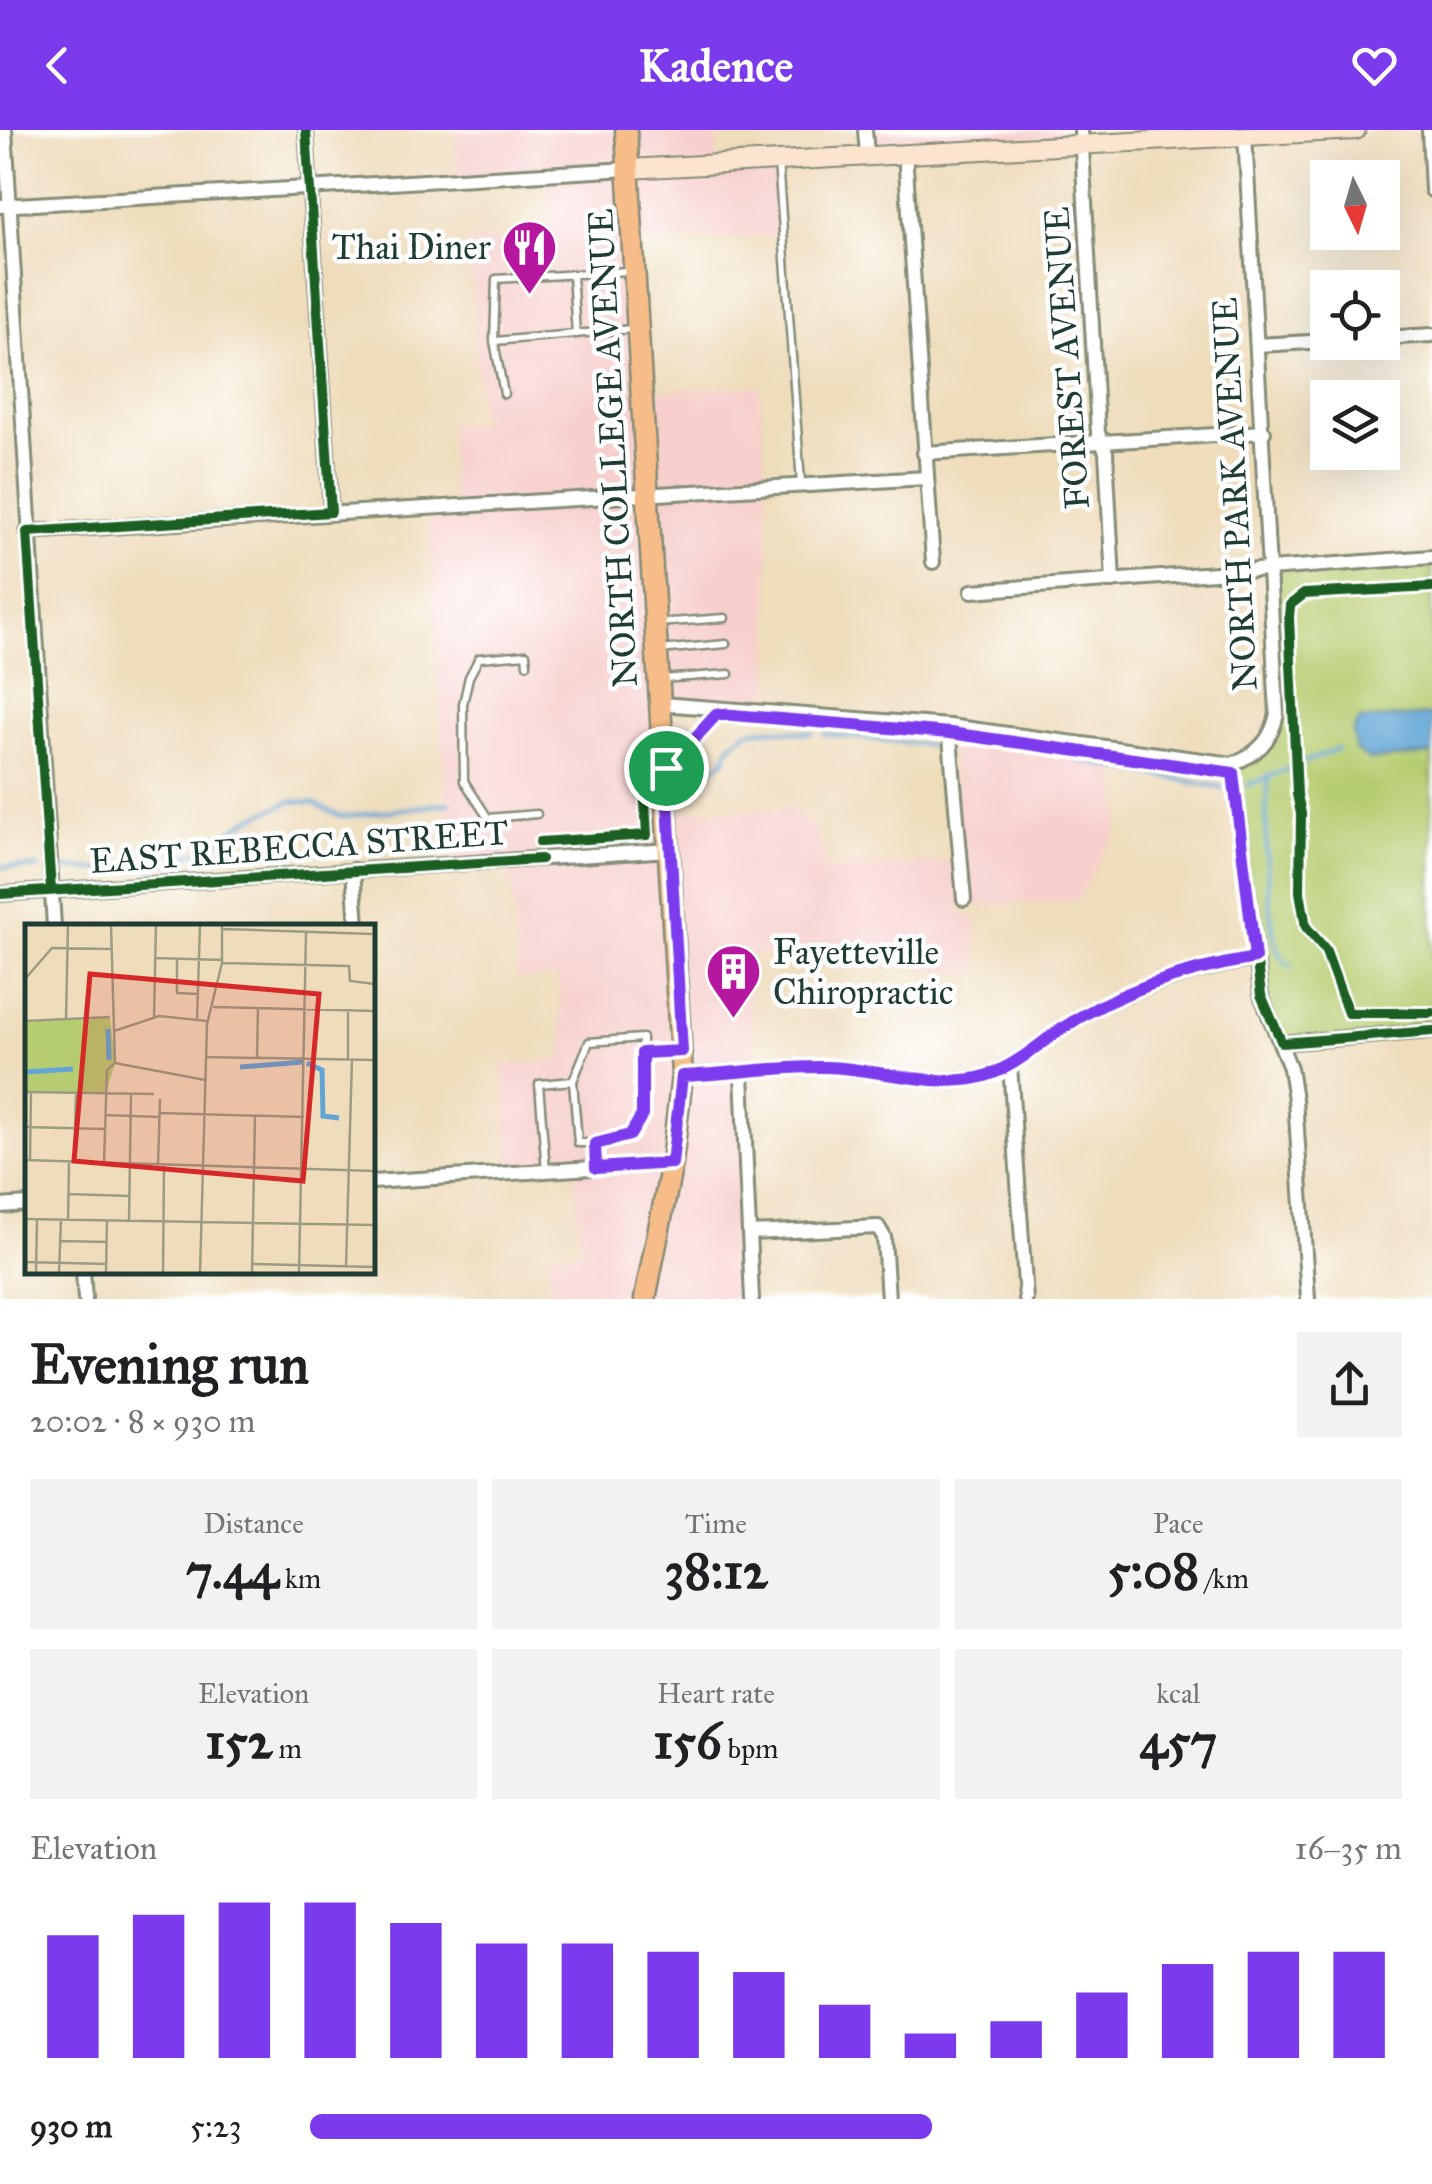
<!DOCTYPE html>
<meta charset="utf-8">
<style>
:root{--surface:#fff;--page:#f2f2f2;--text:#202124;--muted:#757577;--accent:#7c3aed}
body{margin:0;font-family:"IM FELL Great Primer",serif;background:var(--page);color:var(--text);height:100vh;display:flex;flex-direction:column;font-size:38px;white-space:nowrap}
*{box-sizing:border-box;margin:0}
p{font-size:32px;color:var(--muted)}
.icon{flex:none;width:55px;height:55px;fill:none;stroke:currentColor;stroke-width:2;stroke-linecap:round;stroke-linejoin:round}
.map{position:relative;height:1169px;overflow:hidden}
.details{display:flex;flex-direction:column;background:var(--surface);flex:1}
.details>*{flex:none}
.needle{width:65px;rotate:175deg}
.tools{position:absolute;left:1310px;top:30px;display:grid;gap:20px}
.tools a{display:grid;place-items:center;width:90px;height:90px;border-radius:0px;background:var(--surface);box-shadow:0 10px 40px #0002;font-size:50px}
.pin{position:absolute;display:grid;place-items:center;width:85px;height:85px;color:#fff;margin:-42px;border:5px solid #fff;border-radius:50%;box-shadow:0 2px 10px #0007}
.round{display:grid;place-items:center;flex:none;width:105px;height:105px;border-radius:0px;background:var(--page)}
.head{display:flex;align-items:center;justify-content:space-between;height:170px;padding:0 30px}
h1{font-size:55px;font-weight:700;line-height:75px}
.figures{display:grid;grid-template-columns:repeat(3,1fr);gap:15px;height:170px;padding:10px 30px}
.figures div{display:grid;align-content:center;border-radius:0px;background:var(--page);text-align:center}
.figures b{font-size:50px;font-weight:700}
.figures small{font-size:28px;font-weight:400}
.figures p{font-size:28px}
.chart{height:280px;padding:20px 30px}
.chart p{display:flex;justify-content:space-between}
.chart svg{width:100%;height:180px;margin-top:10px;stroke:var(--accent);stroke-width:6}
ul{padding:0 30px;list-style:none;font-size:32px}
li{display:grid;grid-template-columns:160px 120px 1fr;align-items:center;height:75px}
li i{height:25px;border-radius:12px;background:var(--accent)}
header{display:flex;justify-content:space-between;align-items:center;height:130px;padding:0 30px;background:var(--accent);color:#fff;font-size:45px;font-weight:700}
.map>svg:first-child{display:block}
.built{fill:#f7d0cd}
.green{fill:#b6cc70;stroke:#6a8452;stroke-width:2.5}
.water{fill:#61a4d5;stroke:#407084;stroke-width:2.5}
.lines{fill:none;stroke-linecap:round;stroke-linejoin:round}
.stream{stroke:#61a4d5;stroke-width:4}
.lane-casing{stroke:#868c77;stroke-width:11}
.street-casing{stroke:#868c77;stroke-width:18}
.secondary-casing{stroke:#868c77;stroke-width:22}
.primary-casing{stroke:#868c77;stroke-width:25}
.lane{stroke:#fff;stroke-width:6}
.street{stroke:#fff;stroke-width:12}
.secondary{stroke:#fce5cf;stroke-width:18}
.primary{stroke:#f7bd88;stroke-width:20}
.cycleway-casing{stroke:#fff;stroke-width:16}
.cycleway{stroke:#1b5e20;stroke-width:10}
.route-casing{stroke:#fff;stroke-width:20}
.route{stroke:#7c3aed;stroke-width:12}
.labels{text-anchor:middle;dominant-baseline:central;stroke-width:9;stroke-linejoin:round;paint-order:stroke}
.poi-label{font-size:35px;fill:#1f3d34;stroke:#fff;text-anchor:end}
.street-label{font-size:35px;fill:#1f3d34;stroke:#fff}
.inset-river{fill:none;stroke:#61a4d5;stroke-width:5}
.inset-road{fill:none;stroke:#9b9c84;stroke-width:2.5}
.view{fill:#d62828;fill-opacity:0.15;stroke:#d62828;stroke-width:5}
.inset-edge{fill:none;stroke:#1f3d34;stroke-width:5}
</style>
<header><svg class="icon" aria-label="back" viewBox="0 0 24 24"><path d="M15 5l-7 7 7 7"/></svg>Kadence<svg class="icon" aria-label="heart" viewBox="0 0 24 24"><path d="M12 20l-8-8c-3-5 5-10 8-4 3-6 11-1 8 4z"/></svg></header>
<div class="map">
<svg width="1432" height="1169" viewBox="0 0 1432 1169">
<rect width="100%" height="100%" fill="#fff"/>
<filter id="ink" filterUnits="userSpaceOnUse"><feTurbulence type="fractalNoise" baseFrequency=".01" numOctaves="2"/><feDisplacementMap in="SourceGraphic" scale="20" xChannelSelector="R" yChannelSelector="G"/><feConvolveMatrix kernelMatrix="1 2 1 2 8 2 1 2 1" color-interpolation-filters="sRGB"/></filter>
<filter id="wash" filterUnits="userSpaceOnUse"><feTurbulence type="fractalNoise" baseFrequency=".0048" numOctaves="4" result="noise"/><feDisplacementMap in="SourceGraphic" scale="40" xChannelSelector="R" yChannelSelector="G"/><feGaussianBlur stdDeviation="2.25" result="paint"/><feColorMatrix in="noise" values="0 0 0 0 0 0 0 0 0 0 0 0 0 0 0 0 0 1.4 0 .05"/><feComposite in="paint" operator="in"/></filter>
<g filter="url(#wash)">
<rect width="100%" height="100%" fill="#eedcba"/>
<!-- built -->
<g class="built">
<polygon points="456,0 716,0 718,33 778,30 783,105 633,114 643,262 759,256 767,358 771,583 661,574 669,681 792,679 816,700 826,736 832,739 960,731 949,596 1115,618 1120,694 1077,770 980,776 965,769 957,780 975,790 978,841 950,843 908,835 840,809 840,819 747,825 756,942 743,943 752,1169 482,1169 551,1164 548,1124 580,1121 575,1040 510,1043 503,934 563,930 558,847 518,849 510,731 450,735 427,377 453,375 448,295 487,292 486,286 480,286 469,111 550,105 546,44 459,49"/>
<polygon points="865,0 1081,0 1082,13 867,25"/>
</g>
<!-- green -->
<polygon class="green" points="1432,427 1432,901 1282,913 1261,865 1232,634 1274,598 1271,439"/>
<!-- water -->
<polygon class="water" points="1432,585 1432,624 1370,630 1356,621 1353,602 1359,590"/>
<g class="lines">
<!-- stream -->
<g class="stream">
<polyline points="824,604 930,615"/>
<polyline points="1077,630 1224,658"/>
<path d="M1269,649C1263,680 1266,800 1281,827C1283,830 1289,835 1292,837"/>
<polyline points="1248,655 1337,619"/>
<polyline points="689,656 724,631 730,616 748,601 768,599 812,603"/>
<polyline points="0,737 39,738"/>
<polyline points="56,738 107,740 159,736 209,717 247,690 292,671 313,673 342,687 450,673"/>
</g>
</g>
</g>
<g filter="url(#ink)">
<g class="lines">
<defs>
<g id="lane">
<polyline points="778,31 801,353"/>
<polyline points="572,144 576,204"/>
<polyline points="495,211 632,199"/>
<polyline points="504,264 494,211 496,149 628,141"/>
<polyline points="657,493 725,488"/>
<polyline points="659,520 726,514"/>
<polyline points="527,534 526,524 479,528 469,547 463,574 464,651 488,688 537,684"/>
<polyline points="661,549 729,544"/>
<polyline points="573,951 589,912 642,908 642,923"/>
<polyline points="595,1013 630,1005 642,985 642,923 675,921"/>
<polyline points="546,1041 539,954 573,951 578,1013 595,1013 596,1036"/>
</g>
<g id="street">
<polyline points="5,0 54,796"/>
<polyline points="306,0 331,382"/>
<polyline points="865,0 867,25"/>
<polyline points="1081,0 1098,303 1106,322 1113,451"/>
<polyline points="1429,0 1432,60"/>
<polyline points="905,23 933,432"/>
<polyline points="0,76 628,39"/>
<polyline points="1382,208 1432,205"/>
<polyline points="1257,215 1328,211"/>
<polyline points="924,323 1264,302"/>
<polyline points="27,402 926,348"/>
<polyline points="972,461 1432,427"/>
<polyline points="661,574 949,596 1232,634"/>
<polyline points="949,596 964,769"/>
<path d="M1232,634C1257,624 1271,612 1277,584L1245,5"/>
<polyline points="1232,634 1261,865 1290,938 1295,969 1308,1169"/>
<polyline points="353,740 357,796"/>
<polyline points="0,764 670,720"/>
<polyline points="1282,913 1432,901"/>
<polyline points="1010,935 1026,1169"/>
<polyline points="742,944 752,1169"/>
<path d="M682,945C730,944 779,936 826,937C875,938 939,960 985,946C1015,936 1037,915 1063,898C1119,860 1189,840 1255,829"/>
<polyline points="372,1052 672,1033"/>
<polyline points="0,1076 28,1074"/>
<polyline points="749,1103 878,1097 884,1107 888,1169"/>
<polyline points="83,1142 85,1169"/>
</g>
<polyline id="secondary" points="628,39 1356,0"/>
<polyline id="primary" points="626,0 682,945 672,1033 645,1169"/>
</defs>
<!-- lane casing -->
<use href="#lane" class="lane-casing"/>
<!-- street casing -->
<use href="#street" class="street-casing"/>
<!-- secondary casing -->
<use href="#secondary" class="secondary-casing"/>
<!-- primary casing -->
<use href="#primary" class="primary-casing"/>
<!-- lane -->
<use href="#lane" class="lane"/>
<!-- street -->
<use href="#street" class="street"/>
<!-- secondary -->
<use href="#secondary" class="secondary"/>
<!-- primary -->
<use href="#primary" class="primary"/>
<defs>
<g id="cycleway">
<polyline points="1432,457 1304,464 1290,475 1289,488 1297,664 1301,684 1300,762 1306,797 1325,819 1348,883 1432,883"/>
<polyline points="540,712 647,705 643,639 684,636 683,621 716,585 721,584 950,603 1233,643 1261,865 1282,913 1432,901"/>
<polyline points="51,760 27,402 331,382 306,0"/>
<polyline points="0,764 541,729"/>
</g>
</defs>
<!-- cycleway casing -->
<use href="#cycleway" class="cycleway-casing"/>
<!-- cycleway -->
<use href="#cycleway" class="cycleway"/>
</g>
</g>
<g class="lines" filter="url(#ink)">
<defs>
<path id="route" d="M721,584L950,603L1233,643L1255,828C1189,839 1119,860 1063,898C1037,915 1015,937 985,946C939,960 875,938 826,937C779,936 730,944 682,946L672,1033L596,1038L595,1014L630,1005L642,985V923L682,921L666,638L684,636L683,621L716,585Z"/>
</defs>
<!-- route casing -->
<use href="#route" class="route-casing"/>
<!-- route -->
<use href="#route" class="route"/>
</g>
<!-- icons -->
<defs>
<symbol id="restaurant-pin" viewBox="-11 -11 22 30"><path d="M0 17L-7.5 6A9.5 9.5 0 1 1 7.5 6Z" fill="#b5179e" stroke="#fff"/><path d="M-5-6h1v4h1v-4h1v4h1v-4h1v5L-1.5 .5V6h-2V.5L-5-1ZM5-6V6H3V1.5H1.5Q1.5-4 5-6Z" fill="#fff"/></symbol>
<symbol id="building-pin" viewBox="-11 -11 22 30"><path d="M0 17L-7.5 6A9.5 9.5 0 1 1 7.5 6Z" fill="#b5179e" stroke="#fff"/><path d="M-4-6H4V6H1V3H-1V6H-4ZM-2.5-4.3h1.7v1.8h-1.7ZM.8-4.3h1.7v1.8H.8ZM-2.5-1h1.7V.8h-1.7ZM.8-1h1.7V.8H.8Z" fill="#fff"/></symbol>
</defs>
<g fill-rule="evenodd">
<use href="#restaurant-pin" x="498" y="86" width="63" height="86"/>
<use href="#building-pin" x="702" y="810" width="63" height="86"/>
</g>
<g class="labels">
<!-- poi labels -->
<g class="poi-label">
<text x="491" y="117">Thai Diner</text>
<text x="773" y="822" text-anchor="start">Fayetteville<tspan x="773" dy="40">Chiropractic</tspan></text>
</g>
<!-- street labels -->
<g class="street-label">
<text transform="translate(1067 228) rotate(-94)">FOREST AVENUE</text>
<text transform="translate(613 318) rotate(-93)">NORTH COLLEGE AVENUE</text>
<text transform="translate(1235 364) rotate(-93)">NORTH PARK AVENUE</text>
<text transform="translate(299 717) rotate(-4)">EAST REBECCA STREET</text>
</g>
</g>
<!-- overview -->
<g transform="translate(25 794)">
<rect width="350" height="350" fill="#eedcba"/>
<path d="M85,93L90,139L81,169L0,168V97Z" fill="#b6cc70"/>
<path class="inset-river" d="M83,105L84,136M282,139L297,146L298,192L314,194M215,143L278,138M0,148L48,145"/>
<path class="inset-road" d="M198,5L347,10M130,34L197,36M152,34V69L173,70M198,39L324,42L325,57L350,60M0,55L27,24L86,25M188,83L350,87M323,86V135M129,94L131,1M41,95L43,1M172,96L175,1M0,97L85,93M89,107L134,92L182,97M181,133L350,136M232,134L233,84M90,139L180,156M0,168L129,170M134,189L279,193M80,191L134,193M0,203L80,205M0,236L350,247M5,236L6,169M49,238L51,169M79,239L82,146L90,139L86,1M133,241L135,175M44,270L104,272M0,295L177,298M43,296L44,239M104,296L106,170M177,298L350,301M35,317L82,318M0,338L82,340M227,340L350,343M321,342L327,135M11,349L12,295M34,349L36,295M81,349L82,296M138,349L139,241M175,349L182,100L197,39V1M227,349L230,192M274,349L281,9"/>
<path class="view" d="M65,50L294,70L278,257L49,237Z"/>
<rect width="350" height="350" class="inset-edge"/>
</g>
</svg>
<div class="tools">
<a><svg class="needle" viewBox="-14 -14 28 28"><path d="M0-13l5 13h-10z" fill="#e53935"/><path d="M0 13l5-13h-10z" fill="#757577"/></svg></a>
<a><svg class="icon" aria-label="locate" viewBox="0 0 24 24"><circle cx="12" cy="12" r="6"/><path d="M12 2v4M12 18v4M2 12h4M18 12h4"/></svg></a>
<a><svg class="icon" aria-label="layers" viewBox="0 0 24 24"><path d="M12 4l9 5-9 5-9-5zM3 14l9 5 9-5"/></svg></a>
</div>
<div class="pin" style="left:666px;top:638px;background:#1e9e55"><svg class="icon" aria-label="arrive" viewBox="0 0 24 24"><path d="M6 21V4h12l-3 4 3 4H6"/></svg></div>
</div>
<section class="details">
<div class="head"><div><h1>Evening run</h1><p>20:02 · 8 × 930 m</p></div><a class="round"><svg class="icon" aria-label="share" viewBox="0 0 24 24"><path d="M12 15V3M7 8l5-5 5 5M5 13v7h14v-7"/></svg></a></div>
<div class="figures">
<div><p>Distance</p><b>7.44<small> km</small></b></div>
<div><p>Time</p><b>38:12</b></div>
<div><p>Pace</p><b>5:08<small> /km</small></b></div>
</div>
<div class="figures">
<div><p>Elevation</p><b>152<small> m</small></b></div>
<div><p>Heart rate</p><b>156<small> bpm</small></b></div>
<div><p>kcal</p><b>457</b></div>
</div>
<div class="chart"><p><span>Elevation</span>16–35 m</p>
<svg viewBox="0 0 160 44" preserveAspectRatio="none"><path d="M5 44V14M15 44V9M25 44V6M35 44V6M45 44V11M55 44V16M65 44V16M75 44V18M85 44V23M95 44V31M105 44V38M115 44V35M125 44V28M135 44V21M145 44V18M155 44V18"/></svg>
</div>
<ul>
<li><b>930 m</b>5:23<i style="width:57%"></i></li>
</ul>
</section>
